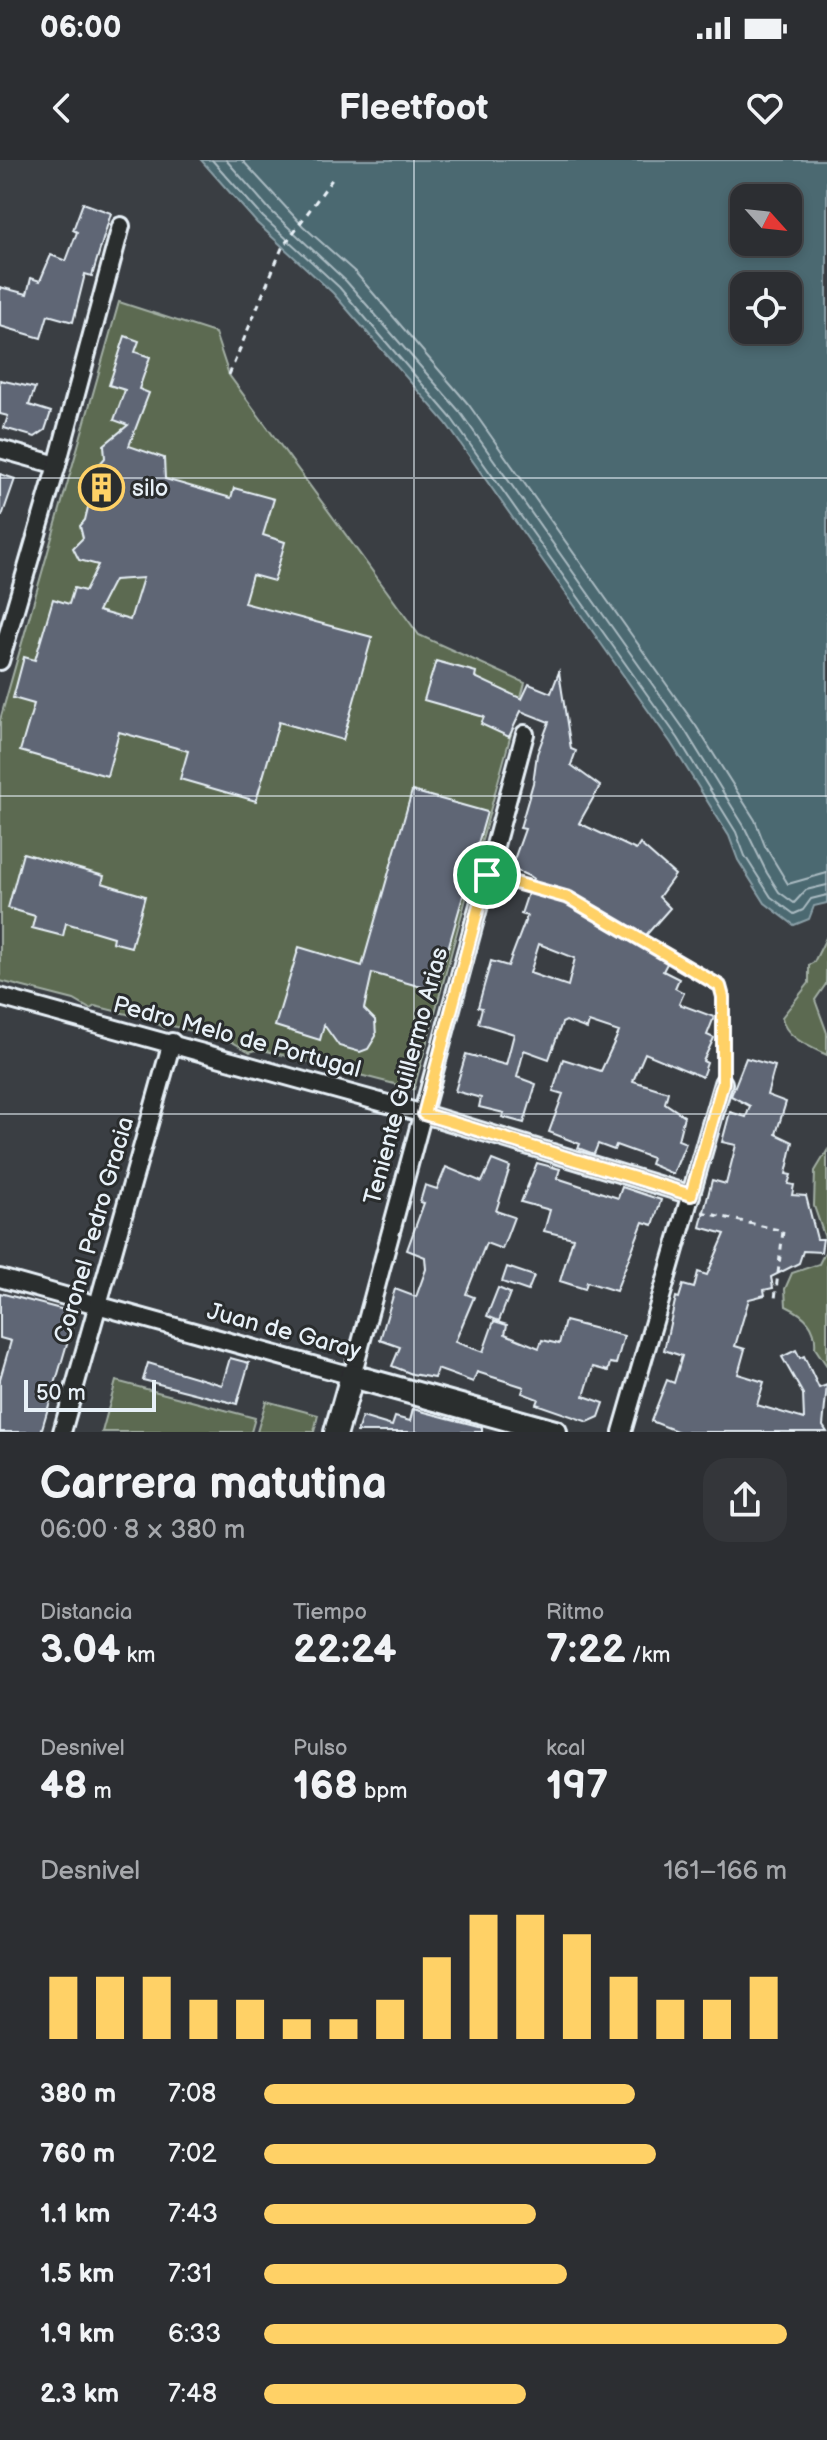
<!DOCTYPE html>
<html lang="es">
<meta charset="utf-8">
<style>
:root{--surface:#2c2e32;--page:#34363a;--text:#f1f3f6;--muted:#a6a8ac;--line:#484a4d;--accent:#ffd166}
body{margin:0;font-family:"Balsamiq Sans",sans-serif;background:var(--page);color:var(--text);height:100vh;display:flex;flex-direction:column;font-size:30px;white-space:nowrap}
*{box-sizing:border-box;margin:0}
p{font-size:26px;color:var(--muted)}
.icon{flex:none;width:44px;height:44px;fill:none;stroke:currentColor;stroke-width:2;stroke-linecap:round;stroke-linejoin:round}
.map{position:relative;height:1272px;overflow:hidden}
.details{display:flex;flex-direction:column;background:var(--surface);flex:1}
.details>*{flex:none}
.needle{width:52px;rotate:117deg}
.fabs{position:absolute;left:730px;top:24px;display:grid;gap:16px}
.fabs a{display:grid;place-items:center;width:72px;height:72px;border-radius:16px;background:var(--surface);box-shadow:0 4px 12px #0003,0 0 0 2px var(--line);font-size:40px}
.scale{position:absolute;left:24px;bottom:20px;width:132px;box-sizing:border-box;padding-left:8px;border:4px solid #e8f1f8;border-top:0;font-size:22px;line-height:28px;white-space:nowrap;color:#e8f1f8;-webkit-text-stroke:6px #2a2d2e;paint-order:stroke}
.pin{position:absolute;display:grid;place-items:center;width:68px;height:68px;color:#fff;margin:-34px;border:4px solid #fff;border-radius:50%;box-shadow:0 2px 8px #0007}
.round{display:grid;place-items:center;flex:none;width:84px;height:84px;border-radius:24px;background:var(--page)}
.head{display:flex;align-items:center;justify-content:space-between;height:136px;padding:0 40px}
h1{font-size:44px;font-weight:800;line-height:60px}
.figures{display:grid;grid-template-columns:repeat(3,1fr);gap:12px;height:136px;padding:8px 40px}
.figures div{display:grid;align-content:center}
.figures b{font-size:40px;font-weight:800}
.figures small{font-size:22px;font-weight:400}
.figures p{font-size:22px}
.chart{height:224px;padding:16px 40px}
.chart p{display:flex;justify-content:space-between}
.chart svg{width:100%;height:144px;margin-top:8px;stroke:var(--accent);stroke-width:6}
ul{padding:0 40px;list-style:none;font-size:26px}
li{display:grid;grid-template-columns:128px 96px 1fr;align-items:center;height:60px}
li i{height:20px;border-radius:10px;background:var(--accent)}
.status{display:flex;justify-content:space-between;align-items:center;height:56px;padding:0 40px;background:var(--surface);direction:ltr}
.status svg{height:22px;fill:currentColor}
header{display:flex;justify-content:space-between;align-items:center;height:104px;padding:0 40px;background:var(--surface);font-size:36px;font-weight:800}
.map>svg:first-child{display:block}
.green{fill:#5c6a51;stroke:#a2aea4;stroke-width:2}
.water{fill:#4c6971;stroke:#8a9fa7;stroke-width:2;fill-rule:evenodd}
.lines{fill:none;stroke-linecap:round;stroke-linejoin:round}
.shore{stroke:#aabbc2;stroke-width:2}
.building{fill:#5f6674;stroke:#e8f1f8;stroke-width:2;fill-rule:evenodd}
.street-casing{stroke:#e8f1f8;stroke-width:22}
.secondary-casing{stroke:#e8f1f8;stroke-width:28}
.path{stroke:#e8f1f8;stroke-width:3;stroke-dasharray:6 6;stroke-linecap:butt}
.street{stroke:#2a2d2e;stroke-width:16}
.secondary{stroke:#2a2d2e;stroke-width:22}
.route-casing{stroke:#fff;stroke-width:16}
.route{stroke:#ffd166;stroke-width:10}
.grid{fill:none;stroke:#e8f1f8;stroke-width:2;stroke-opacity:0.55}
.labels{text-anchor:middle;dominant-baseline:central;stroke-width:6;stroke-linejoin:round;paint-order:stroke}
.poi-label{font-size:24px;fill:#e8f1f8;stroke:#2a2d2e;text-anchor:start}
.street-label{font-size:24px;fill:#e8f1f8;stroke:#2a2d2e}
</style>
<div class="status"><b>06:00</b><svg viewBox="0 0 49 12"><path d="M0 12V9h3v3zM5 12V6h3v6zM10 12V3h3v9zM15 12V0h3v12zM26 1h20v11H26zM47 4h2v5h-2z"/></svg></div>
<header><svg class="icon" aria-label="back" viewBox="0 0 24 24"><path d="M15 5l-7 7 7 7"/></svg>Fleetfoot<svg class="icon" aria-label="heart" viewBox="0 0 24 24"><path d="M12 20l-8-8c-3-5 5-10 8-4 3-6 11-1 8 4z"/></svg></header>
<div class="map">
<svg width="827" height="1272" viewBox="0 0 827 1272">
<rect width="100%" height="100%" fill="#3a3e43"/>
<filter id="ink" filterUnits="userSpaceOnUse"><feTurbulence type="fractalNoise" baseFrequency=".0125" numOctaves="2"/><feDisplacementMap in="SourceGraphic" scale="16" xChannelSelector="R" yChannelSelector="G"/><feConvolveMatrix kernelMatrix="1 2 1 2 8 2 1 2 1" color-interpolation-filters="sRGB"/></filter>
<g filter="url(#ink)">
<!-- green -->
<g class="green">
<polygon points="119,142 215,173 229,215 419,475 525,523 414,929 259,889 250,892 232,882 169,865 165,868 151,860 95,846 90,849 74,840 0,821 0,560"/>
<path d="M827,776L826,824L815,840L827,873V895C810,887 784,877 782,857L809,823V805L814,802Z"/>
<polygon points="827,991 827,1084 814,1046 815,1011"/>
<path d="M827,1088V1206L815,1188C817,1166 805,1155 786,1146L785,1129L792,1113L819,1104Z"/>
<polygon points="116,1221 255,1258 251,1272 102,1272"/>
<polygon points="266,1241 318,1255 314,1272 257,1272"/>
</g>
<!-- water -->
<path class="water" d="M201,0H827V743L814,746L809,759L794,765L765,743L738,700L729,676L671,583L446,263L333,133L257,63ZM744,38H788V82H744ZM744,126H788V170H744Z"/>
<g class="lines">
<!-- shore -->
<g class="shore">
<polyline points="212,0 263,57 339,127 452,259 678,578 736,672 745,696 771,737 794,754 803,750 811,739 827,735"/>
<polyline points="226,0 270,50 346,121 460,252 686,572 744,666 767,713 779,732 794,743 806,730 827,725"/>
<polyline points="242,0 303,66 355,112 469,245 696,566 755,660 765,686 788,724 827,713"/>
</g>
</g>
<!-- building -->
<g class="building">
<polygon points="83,43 111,53 92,116 85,114 73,162 48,155 41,178 0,166 0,127 27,134 31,118 40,121 51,95 66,101 77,72 73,70"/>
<path d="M125,176L139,181L135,192L150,197L139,229L149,233L129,286L164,298L165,319L231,338L234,328L274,339L263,375L285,382L274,421L252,415L244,443L372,477L343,580L279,562L256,641L180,619L188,591L119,572L107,616L20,591L34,544L13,538L24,497L35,500L53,439L69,444L74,428L85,431L98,405L79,400L73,388L83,378L80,366L85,360L98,306L105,298L104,285L128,265L114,260L125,230L109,225ZM143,418L130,460L98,451L114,420Z"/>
<polygon points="0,220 35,228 29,245 51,252 45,270 35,277 4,268 8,256 0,254"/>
<polygon points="0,314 15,319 2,356 0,356"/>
<path d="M436,501L476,512L475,517L522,539L529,524L551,533L559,512L571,589L576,591L571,605L600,626L579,663L636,690L640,684L675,715L659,737L670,748L639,783L670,798L663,811L679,819L675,828L684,833L679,844L714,857L707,875L714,878L703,901L707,903L702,917L645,893L633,921L668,932L665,943L684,956L678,980L686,983L673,1014L650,1004L652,998L616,985L614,990L598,984L594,994L578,988L580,984L549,972L563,934L553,931L563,899L601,911L619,872L589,862L587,869L566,861L562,863L549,899L524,890L517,917L536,924L524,963L502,957L504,953L479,947L481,938L455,931L466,894L506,905L514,874L478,863L482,848L478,847L491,801L508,806L527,756L521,754L533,718L511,708L525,669L520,668L533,623L537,594L549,562L521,551L509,577L481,564L484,557L424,540ZM539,784L575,798L568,826L530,813Z"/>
<polygon points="412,631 487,652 436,831 372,813 364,849 375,860 376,876 368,889 360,892 339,886 324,865 320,880 275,866 299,787 362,806"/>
<polygon points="23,693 104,716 102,723 145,736 131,787 112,782 113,777 66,763 63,776 32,768 35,756 8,748"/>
<polygon points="746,898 775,906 767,935 786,942 776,974 793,982 786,1014 791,1015 788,1024 794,1025 792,1035 806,1036 817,1079 823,1079 821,1092 803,1091 799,1103 771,1117 773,1128 764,1130 765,1135 749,1139 735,1186 745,1189 738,1214 764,1222 757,1245 804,1259 803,1234 782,1197 796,1190 800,1198 804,1196 819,1228 827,1225 823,1266 827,1272 679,1272 651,1261 667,1220 674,1223 682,1196 664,1190 676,1137 679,1138 683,1125 694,1128 698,1112 707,1115 725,1074 700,1067 712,1020 726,1024 736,985 722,982 730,952 746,957 750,946 731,936"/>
<polygon points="492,1000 510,1007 496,1051 514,1057 502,1089 486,1083 466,1134 474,1137 455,1182 483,1192 494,1161 507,1165 505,1174 539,1188 542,1180 559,1184 565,1161 624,1176 616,1204 610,1203 608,1211 593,1207 584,1236 604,1243 599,1257 588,1262 536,1244 538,1239 522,1233 524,1227 477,1212 473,1222 437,1209 434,1218 412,1214 392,1206 400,1187 380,1180 395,1129 416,1137 426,1109 425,1097 407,1090 424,1043 420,1042 425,1025 437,1029 446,1007 482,1022"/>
<polygon points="537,1003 560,1009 557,1018 618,1038 622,1027 661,1040 653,1065 643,1062 616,1131 587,1122 585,1129 560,1121 573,1078 544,1071 550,1050 521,1042"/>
<polygon points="507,1107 534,1116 528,1131 502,1122"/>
<polygon points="498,1128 510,1133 499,1161 487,1156"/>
<polygon points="0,1133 76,1153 41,1272 0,1272 0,1219 11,1181 0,1178"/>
<polygon points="230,1198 249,1203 237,1244 143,1220 148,1203 222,1225"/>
<polygon points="413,1249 482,1267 482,1272 357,1272 362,1257 392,1266 395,1257 410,1261"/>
</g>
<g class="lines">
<defs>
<g id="street">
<polyline points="0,289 57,305"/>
<polyline points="0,501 57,305 121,66"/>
<polyline points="0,837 424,954 691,1035"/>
<polyline points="0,1118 352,1216 525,574"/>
<polyline points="62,1272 172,882"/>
<polyline points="622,1272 723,923"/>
</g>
<polyline id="secondary" points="336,1272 352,1216 555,1272"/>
</defs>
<!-- street casing -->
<use href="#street" class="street-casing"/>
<!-- secondary casing -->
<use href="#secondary" class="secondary-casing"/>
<!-- path -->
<g class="path">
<polyline points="229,215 282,88 333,18"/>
<polyline points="503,719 569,738 720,826 723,837 723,906"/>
<polyline points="702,1052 783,1071 775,1139"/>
</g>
<!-- street -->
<use href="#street" class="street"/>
<!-- secondary -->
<use href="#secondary" class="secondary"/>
</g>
</g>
<g class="lines" filter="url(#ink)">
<defs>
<polygon id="route" points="487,715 569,738 720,826 723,837 723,923 691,1035 424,954"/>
</defs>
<!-- route casing -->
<use href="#route" class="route-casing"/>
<!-- route -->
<use href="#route" class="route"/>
</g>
<!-- grid -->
<path class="grid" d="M414,0V1272M0,318H827M0,636H827M0,954H827"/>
<!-- icons -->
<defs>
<symbol id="building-ring" viewBox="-11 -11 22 22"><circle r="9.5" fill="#2a2d2e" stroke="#ffd166" stroke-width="1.5"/><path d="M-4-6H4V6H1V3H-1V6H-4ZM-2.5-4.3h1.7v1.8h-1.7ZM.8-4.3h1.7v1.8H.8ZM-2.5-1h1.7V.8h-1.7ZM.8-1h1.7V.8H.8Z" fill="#ffd166"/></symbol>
</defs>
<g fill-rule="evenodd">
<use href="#building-ring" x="76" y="302" width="51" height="51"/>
</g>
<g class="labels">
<!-- poi labels -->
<g class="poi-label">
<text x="132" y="328">silo</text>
</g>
<!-- street labels -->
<g class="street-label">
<text transform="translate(237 877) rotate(15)">Pedro Melo de Portugal</text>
<text transform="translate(406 916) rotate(-75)">Teniente Guillermo Arias</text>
<text transform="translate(94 1070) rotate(-74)">Coronel Pedro Gracia</text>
<text transform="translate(284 1171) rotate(15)">Juan de Garay</text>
</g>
</g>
</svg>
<div class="fabs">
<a><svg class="needle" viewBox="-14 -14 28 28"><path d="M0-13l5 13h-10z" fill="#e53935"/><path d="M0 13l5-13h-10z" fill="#a6a8ac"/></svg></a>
<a><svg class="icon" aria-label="locate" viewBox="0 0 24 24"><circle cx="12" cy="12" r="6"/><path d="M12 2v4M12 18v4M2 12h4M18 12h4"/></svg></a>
</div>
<div class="scale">50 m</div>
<div class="pin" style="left:487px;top:715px;background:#1e9e55"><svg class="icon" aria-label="arrive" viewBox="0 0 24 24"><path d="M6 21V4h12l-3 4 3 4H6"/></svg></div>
</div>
<section class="details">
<div class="head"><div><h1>Carrera matutina</h1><p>06:00 · 8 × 380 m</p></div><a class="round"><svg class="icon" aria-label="share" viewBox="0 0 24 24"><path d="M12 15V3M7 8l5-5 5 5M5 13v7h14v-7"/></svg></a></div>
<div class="figures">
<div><p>Distancia</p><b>3.04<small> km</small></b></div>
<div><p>Tiempo</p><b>22:24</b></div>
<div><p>Ritmo</p><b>7:22<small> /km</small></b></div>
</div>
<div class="figures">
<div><p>Desnivel</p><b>48<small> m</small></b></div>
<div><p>Pulso</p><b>168<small> bpm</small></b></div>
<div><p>kcal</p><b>197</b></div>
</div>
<div class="chart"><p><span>Desnivel</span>161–166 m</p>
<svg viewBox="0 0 160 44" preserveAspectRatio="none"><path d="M5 44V25M15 44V25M25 44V25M35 44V32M45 44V32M55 44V38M65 44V38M75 44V32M85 44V19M95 44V6M105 44V6M115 44V12M125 44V25M135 44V32M145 44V32M155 44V25"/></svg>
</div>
<ul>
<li><b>380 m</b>7:08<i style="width:71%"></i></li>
<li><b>760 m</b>7:02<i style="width:75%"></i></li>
<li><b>1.1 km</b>7:43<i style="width:52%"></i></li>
<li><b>1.5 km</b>7:31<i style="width:58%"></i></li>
<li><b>1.9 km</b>6:33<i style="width:100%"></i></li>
<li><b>2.3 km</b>7:48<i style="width:50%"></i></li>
</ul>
</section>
